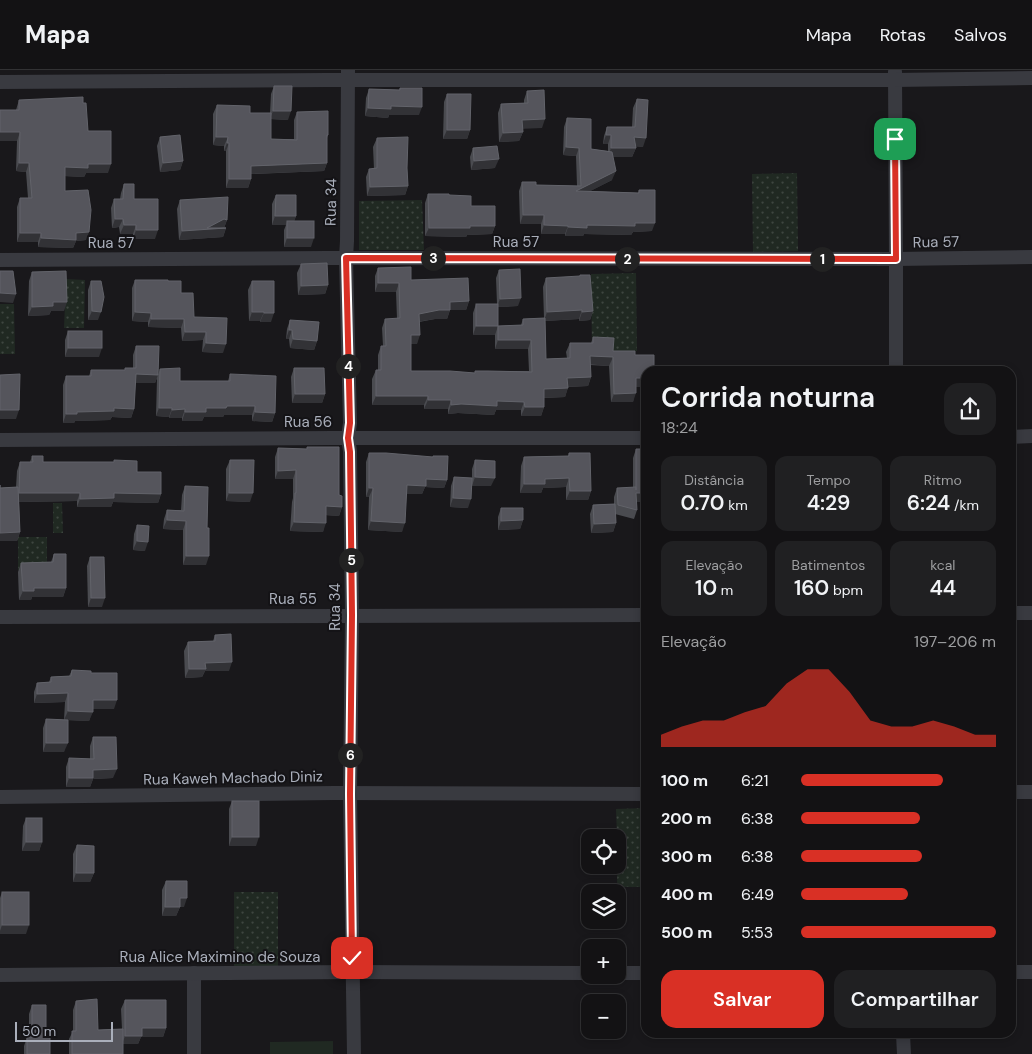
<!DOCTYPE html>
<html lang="pt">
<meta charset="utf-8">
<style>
:root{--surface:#131214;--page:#202022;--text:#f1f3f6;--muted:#9d9ea0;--line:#323234;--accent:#d93025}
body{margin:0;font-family:"DM Sans",sans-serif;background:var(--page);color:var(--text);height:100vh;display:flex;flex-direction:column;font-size:19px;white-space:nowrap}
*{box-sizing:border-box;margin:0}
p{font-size:16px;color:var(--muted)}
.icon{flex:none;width:28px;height:28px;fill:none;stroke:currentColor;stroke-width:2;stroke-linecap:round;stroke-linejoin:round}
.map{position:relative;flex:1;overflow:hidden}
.sheet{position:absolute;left:641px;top:296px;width:375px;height:672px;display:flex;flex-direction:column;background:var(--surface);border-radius:15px;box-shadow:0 2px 8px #0003,0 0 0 1px var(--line)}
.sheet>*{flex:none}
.buttons{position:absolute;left:581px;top:759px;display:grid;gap:10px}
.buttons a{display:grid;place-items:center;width:45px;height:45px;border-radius:10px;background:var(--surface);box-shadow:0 2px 8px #0003,0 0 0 1px var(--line);font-size:25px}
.scale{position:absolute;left:15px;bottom:12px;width:98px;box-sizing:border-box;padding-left:5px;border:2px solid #aaafbb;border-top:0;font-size:14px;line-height:18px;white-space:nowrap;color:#aaafbb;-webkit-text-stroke:4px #141316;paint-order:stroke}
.pin{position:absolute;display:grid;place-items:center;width:42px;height:42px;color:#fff;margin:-21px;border-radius:10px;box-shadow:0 2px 8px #0006}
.km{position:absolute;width:25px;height:25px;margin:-12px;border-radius:50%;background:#222;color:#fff;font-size:14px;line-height:25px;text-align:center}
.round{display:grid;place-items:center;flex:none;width:52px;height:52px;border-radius:15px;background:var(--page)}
.head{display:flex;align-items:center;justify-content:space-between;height:85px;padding:0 20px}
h1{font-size:28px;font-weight:600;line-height:38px}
.stats{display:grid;grid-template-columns:repeat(3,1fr);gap:8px;height:85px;padding:5px 20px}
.stats div{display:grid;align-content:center;border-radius:12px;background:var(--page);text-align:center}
.stats b{font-size:21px;font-weight:600}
.stats small{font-size:14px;font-weight:400}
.stats p{font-size:14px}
.chart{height:140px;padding:10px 20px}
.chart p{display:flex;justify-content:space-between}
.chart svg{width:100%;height:90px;margin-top:5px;fill:var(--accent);opacity:.7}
.action{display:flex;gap:10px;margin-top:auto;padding:10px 20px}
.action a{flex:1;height:58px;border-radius:15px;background:var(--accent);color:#fff;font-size:20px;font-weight:600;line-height:58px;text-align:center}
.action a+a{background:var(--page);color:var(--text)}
ul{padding:0 20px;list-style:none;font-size:16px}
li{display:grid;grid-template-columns:80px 60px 1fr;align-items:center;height:38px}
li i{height:12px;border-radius:6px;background:var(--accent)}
header{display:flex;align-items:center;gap:30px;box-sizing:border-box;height:70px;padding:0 25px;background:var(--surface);border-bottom:1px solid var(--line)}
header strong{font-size:24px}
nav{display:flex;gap:28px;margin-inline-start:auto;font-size:18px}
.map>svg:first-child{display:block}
.green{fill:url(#green-dots)}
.pitch{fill:#202922}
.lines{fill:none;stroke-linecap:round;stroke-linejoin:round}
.minor{stroke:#393a40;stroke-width:14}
.wall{fill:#4a4b50}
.shaded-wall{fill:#323236}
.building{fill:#55555c;stroke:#62636a}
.route-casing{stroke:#fff;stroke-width:10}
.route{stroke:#d93025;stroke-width:6}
.labels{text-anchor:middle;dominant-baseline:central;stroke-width:4;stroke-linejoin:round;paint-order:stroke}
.street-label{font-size:15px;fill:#aaafbb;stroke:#141316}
</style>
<header>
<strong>Mapa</strong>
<nav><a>Mapa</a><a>Rotas</a><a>Salvos</a></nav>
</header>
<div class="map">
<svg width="1032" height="984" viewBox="0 0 1032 984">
<defs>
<pattern id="green-dots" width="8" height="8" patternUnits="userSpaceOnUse" patternTransform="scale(1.25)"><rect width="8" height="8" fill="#202922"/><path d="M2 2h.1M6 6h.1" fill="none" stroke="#3e4640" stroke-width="1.8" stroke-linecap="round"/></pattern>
</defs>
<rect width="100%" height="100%" fill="#19181b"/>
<!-- green -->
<g class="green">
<polygon points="797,103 798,181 753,182 752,104"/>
<polygon points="422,130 424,180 359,180 359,131"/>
<polygon points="636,203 637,281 592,282 591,204"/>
<polygon points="65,209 85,210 84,258 64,258 65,234"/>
<polygon points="0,234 14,234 15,284 0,284"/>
<polygon points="53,433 62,433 63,463 53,463"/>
<rect x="18" y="467" width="29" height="33"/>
<polygon points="646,738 646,817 617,817 618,768 617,767 616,739"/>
<rect x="234" y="822" width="44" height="75"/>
</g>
<!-- pitch -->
<polygon class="pitch" points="333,971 333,984 270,984 270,972"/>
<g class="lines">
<!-- minor -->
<g class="minor">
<polyline points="348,1 347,171 346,188 350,353 348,368 350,381 352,545 350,724 354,984"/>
<polyline points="895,2 896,189 896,301"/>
<polyline points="0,12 327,10 895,10 1032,8"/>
<polyline points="0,190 327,188 896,189 1032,187"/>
<polyline points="1011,367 1032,366"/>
<polyline points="0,370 333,368 646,368"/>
<polyline points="1011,543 1032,543"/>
<polyline points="0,547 646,545"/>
<polyline points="1011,722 1032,722"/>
<polyline points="0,727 334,723 646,724"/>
<polyline points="1011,902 1032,902"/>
<polyline points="194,903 194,984"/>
<polyline points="618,903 646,903"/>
<polyline points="0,905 353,902 590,903"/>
<polyline points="903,964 904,984"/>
</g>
</g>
<!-- wall -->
<g class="wall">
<polygon points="274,16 288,50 271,49 271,69 294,69 294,50 297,42 328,65 327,68 327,93 324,101 251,104 251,109 248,118 226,118 226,81 224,81 224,76 213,75 213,44 217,35 250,43 270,43 271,24"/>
<polygon points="400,18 419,45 389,45 388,48 365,46 366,28 369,19 399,20"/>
<polygon points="527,21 542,58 522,58 523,62 519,71 499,72 498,43 501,34 524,33 524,30"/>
<polygon points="447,24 470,60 467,69 443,69 444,32"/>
<polygon points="637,29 643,77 635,76 636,78 632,87 613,87 612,110 590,121 638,123 639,120 652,161 633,162 631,165 584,164 583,166 565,166 565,164 541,164 541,154 520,154 519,121 522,112 536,115 577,116 576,86 563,85 564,57 567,48 591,79 608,81 608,74 603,74 604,66 607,57 632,57 633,38"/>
<polygon points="19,30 83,33 88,61 108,103 86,103 84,107 65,106 65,121 86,170 76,171 73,178 38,177 38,172 17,172 17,137 20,128 28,128 26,102 16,101 17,71 0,71 0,40 16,40"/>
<polygon points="160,67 183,91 180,100 160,102 157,76"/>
<polygon points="377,68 408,116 405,125 367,126 366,107 369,99 374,99 373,77"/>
<polygon points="473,78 495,98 471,100 470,87"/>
<polygon points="124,114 134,129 155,169 133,169 133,164 120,164 119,157 112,158 111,138 114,129 120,129 121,123"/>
<polygon points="428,124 449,125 471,136 495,156 492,164 467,165 466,167 425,166 425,133"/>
<polygon points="276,125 296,146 294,151 311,177 284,177 284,160 286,155 272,155 272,134"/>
<polygon points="180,130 227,150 224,158 226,158 223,167 179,170 177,139"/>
<polygon points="301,194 328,215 325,224 298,225 297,203"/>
<polygon points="378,198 469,231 466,240 450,240 447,249 435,249 419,252 417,274 411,274 411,301 475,303 475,301 529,301 528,279 495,279 495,265 473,265 473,243 476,234 497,234 496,208 499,200 518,236 498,237 498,256 521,255 523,249 544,248 543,217 546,208 593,241 590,250 579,251 579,249 545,251 546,289 567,288 566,282 570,273 591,273 593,267 613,281 635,285 646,317 636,317 633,332 611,332 609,296 590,295 591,307 588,316 568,317 565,327 544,328 544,337 541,346 521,346 521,340 496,340 494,345 458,343 448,344 448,339 424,339 424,335 372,335 372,309 376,300 378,300 378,285 381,276 383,276 382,258 385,249 397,249 396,222 375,222 375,206"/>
<polygon points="32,202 64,241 51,241 49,245 28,246 29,211"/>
<polygon points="135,210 168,211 181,223 194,247 223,283 202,282 203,270 182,271 181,258 148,257 148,252 132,251 132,218"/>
<polygon points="91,211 98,250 88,250 88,220"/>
<polygon points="252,211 271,252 260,252 260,251 249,251 248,220"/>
<polygon points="290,250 317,271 314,280 290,278 289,269 286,269 287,259"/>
<polygon points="68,261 99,287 65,287 65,270"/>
<polygon points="136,276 158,305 160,299 180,311 228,311 230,304 275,343 272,352 252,351 252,345 224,345 223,347 204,347 202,351 182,351 182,348 169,348 169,347 156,346 157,308 155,313 135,313 134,339 131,348 112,347 110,350 75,351 74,353 63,353 63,315 66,306 89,306 91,300 125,300 125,298 133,298 133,285"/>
<polygon points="294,298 325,324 322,333 292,333 291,307"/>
<polygon points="307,377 339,425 342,437 339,446 326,445 323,462 290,461 292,432 293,428 293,409 275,409 275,387 278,378 307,379"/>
<polygon points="636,379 646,379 646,432 637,432 637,440 634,449 615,444 616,453 613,462 591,463 590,444 593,435 614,434 614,427 617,418 633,418 633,388"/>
<polygon points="369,383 447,410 444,418 425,417 422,424 406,424 402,462 368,460 369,427 366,427 366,392"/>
<polygon points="569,383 591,421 588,430 566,430 566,417 543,418 541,423 520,423 521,396 524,387 568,386"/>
<polygon points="32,386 43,392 114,392 114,390 137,402 161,424 158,433 113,432 111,437 77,437 77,431 19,432 20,462 17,471 0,418 16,417 17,401 20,392 30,392"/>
<polygon points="230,390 250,432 226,431 226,399"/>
<polygon points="475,390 491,416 472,416 472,399"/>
<polygon points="454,407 468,438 450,437 451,416"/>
<polygon points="185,416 206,495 183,495 183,460 163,459 164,449 167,440 181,440 182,425"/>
<polygon points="501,438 523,450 520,459 498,460 498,447"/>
<polygon points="137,455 145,481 133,480 134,464"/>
<polygon points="54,484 66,518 63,527 32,527 31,530 19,530 18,502 21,493 51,492"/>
<polygon points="90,487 102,537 88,537 87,496"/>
<polygon points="215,565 229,601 205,601 202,607 185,608 184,581 188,572 213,571"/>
<polygon points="72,600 91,603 114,639 93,639 89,651 68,650 64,682 43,682 43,658 46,649 64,650 65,632 34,633 34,622 37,613 49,612 51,607 69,606"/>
<polygon points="93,667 113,708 93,709 90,717 66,717 66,697 69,688 90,689 90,676"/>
<polygon points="232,731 256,776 229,776 229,739"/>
<polygon points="26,748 42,772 39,781 22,781 23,756"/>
<polygon points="77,775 94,803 90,812 73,812 73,784"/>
<polygon points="166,811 184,837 180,837 176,846 162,846 162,820"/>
<polygon points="2,822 26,864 0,864 0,828"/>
<polygon points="125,930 166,958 163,967 141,967 138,974 123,974 123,984 69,984 69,969 73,961 73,940 76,931 98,960 122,959 121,939"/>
<polygon points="32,935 46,967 50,984 24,984 24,976 27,967 29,967 29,944"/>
</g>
<!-- shaded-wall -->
<g class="shaded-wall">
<polygon points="391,36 422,37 419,45 389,45 388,48 365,46 368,38"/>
<polygon points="273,41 291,41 288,50 270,49"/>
<polygon points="545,49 542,58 519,59 522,50"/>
<polygon points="447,60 470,60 467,69 443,69"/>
<polygon points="0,62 20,62 17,71 0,71"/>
<polygon points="523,62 519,71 499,72 503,63"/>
<polygon points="606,65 611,65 608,74 603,74"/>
<polygon points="216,67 228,67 224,76 213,75"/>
<polygon points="634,67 646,68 643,77 631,76"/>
<polygon points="227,73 229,73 226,81 224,81"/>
<polygon points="566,77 579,78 576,86 563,85"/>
<polygon points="611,78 636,78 632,87 608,87"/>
<polygon points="499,89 495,98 471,100 474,91"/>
<polygon points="183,91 180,100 160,102 163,93"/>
<polygon points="19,93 29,93 26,102 16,101"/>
<polygon points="327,93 324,101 248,104 251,96"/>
<polygon points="88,94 111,94 108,103 86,103 84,107 62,106 65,97"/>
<polygon points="616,101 612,110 573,130 576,121"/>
<polygon points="229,109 251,109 248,118 226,118"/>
<polygon points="408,116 405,125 367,126 370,117"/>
<polygon points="523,145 544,145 541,154 520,154"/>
<polygon points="275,146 296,146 293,155 287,151 286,155 272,155"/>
<polygon points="115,149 123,149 119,157 112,158"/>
<polygon points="224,149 227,150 224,158 226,158 223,167 179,170 182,161 207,158"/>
<polygon points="635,153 655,153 652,161 633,162 631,165 584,164 583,166 565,166 568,157"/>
<polygon points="124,155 136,155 133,164 120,164"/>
<polygon points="544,155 568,156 565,164 541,164"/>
<polygon points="470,156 495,156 492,164 467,165 466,167 425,166 429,158"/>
<polygon points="136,160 158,160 155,169 133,169"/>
<polygon points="89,162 86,170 76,171 73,178 38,177 41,168 76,163"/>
<polygon points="20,163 41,163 38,172 17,172"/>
<polygon points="287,168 314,168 311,177 284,177"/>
<polygon points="378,213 399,213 396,222 375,222"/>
<polygon points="328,215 325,224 298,225 301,216"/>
<polygon points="0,223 16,224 13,233 0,232"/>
<polygon points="521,228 518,236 497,237 500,229"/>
<polygon points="469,231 466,240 447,240 450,232"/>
<polygon points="53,232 67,232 64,241 51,241 49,245 28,246 32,237"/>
<polygon points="439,240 450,240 447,249 435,249 416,252 419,244"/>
<polygon points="582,240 579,249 544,251 547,242"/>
<polygon points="92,241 101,242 98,250 88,250"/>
<polygon points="593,241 590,250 579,251 582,242"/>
<polygon points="135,242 151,243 148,252 132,251"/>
<polygon points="252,242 264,242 260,251 249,251"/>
<polygon points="264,243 274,243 271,252 260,252"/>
<polygon points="151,249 184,249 181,258 148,257"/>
<polygon points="476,256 498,256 495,265 473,265"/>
<polygon points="289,260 292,260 289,269 286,269"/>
<polygon points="185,262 206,262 203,270 182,271"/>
<polygon points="411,265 420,265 417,274 408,274"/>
<polygon points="293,269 317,271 314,280 290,278"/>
<polygon points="498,270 531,270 528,279 495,279"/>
<polygon points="206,273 226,274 223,283 202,282"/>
<polygon points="68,278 102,278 99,287 65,287"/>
<polygon points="590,286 613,287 609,296 587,294"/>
<polygon points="136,304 158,305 155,313 133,313"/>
<polygon points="591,307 588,316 564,317 567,308"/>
<polygon points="636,308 646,308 646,317 633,317"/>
<polygon points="568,318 565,327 540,328 544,319"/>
<polygon points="636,323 633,332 611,332 614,324"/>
<polygon points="295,324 325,324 322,333 292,333"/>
<polygon points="376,326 428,326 424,335 372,335"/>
<polygon points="428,330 451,330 448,339 424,339"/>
<polygon points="497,331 524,332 521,340 496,340 494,345 458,343 448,344 451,335"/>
<polygon points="227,336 255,336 252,345 224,345 223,347 204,347 202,351 182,351 185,342 206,338"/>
<polygon points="525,337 544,337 541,346 521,346"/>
<polygon points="114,338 134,339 131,348 112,347 110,350 75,351 74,353 63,353 66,344 77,342"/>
<polygon points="159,338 172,338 169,347 156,346"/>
<polygon points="185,339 182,348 169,348 172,340"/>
<polygon points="0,340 19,340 16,349 0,349"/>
<polygon points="255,342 275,343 272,352 252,351"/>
<polygon points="296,400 293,409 275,409 278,401"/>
<polygon points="475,407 495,408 491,416 472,416"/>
<polygon points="569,408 566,417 543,418 541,423 520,423 524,414 545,409"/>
<polygon points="426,409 447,410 444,418 425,417 422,424 404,424 407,415"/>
<polygon points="369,418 373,418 369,427 366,427"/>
<polygon points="570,421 591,421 588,430 566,430"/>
<polygon points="19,423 80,423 77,431 16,432"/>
<polygon points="114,423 161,424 158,433 113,432 111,437 77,437 80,429"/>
<polygon points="229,423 253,423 250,432 226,431"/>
<polygon points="636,423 646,423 646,432 633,432"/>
<polygon points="453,428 471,429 468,438 450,437"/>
<polygon points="326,436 342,437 339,446 323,445"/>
<polygon points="167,450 186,451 183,460 163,459"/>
<polygon points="523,450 520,459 498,460 501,451"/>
<polygon points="371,451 405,453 402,462 368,460"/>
<polygon points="294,452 326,453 323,462 290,461"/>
<polygon points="616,453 613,462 591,463 594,454"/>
<polygon points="20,462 17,471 0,471 0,463"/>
<polygon points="137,471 148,472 145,481 133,480"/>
<polygon points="186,486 209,486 206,495 183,495"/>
<polygon points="34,518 66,518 63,527 32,527 31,530 19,530 23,521"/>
<polygon points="91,528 105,528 102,537 88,537"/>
<polygon points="232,592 229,601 205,601 202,607 185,608 189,599 205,593"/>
<polygon points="68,623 65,632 34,633 37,624"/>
<polygon points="93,630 117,630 114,639 90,639"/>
<polygon points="68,641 93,642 89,651 64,650"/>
<polygon points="46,673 68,673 64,682 43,682"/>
<polygon points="117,699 113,708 93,709 90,717 66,717 69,708 93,700"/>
<polygon points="232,767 259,767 256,776 229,776"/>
<polygon points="26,772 42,772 39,781 22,781"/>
<polygon points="76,803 94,803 90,812 73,812"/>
<polygon points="180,828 187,828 184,837 177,837"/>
<polygon points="165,837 180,837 176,846 162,846"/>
<polygon points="2,855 29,855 26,864 0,864 0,861"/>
<polygon points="142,958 166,958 163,967 141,967 138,974 122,974 125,966"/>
</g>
<!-- building -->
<g class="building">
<polygon points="274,16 292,16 291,41 273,41"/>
<polygon points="400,18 422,18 422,37 391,36 391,39 368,38 369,19 400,20"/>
<polygon points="544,20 545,49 522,50 523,62 503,63 501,34 528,33 527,21"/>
<polygon points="447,24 471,24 470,60 447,60"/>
<polygon points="83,27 83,33 86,33 88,61 111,61 111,94 88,94 88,98 65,97 65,121 88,120 91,140 89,162 76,163 76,170 41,168 41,163 20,163 20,128 32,128 29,93 19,93 20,62 0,62 0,40 19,40 19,30"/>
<polygon points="637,29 648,30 646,68 634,67 636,78 611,78 611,65 606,65 607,57 635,57"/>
<polygon points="217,35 250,36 250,43 271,43 271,69 297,70 297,42 328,41 328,65 327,65 327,93 251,96 251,109 229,109 229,73 227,73 228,67 216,67"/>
<polygon points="567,48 591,49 591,79 612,82 616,101 576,121 639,123 639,120 655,120 655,153 635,153 635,156 587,155 587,158 568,157 568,156 544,155 544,145 523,145 522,112 536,112 536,115 581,116 579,78 566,77"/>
<polygon points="180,65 183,91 163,93 160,67"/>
<polygon points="408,67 407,98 408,116 370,117 369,99 377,98 377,68"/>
<polygon points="497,76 499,89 474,91 473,78"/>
<polygon points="124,114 134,114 134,129 158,129 158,160 136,160 136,155 124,155 123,149 115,149 114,129 123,129"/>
<polygon points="428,124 449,124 449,125 471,126 471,136 495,136 495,156 470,156 470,158 429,158"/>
<polygon points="276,125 296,125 296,146 275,146"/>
<polygon points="228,127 227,150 224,149 207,158 226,158 182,161 180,130"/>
<rect x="287" y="151" width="27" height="17"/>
<polygon points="327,193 328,215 301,216 301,194"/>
<polygon points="411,197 411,210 468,208 469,231 450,232 450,240 439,240 419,244 420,265 411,265 411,301 450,301 475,303 475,301 488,301 532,302 531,270 498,270 498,256 523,255 523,249 545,248 546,289 570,288 570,273 593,273 593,267 614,268 613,281 635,281 635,285 654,285 654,301 646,301 646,308 636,308 636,323 614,324 613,287 590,286 591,307 567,308 568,318 544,319 544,337 525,337 524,332 497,331 497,336 461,334 451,335 451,330 428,330 428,326 376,326 376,300 381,300 381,276 386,276 385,249 400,248 399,213 378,213 378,198"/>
<polygon points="520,199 521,228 500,229 499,200"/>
<polygon points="0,201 13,201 16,224 0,223"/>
<polygon points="66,201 67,232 53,232 53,236 32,237 32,202"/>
<polygon points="580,205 590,205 593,241 582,242 582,240 547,242 546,208 580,206"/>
<polygon points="135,210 168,210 168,211 181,211 181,223 193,223 194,247 227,248 226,274 206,273 206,262 185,262 184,249 151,249 151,243 135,242"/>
<polygon points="91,211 101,211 104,227 101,242 92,241"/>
<polygon points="252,211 274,211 274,243 264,243 264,242 252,242"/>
<rect x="476" y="234" width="22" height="22"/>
<polygon points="290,250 319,252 317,271 293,269 292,260 289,260"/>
<rect x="68" y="261" width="34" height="17"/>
<polygon points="136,276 159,276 158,305 136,304 134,339 114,338 114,341 77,342 77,344 66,344 66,306 91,306 91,300 125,300 125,298 136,298"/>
<polygon points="180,298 180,311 230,311 230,304 276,306 275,343 255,342 255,336 227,336 226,338 206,338 206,342 185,342 185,339 172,340 172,338 159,338 160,299"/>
<polygon points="294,298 324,298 325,324 295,324"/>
<polygon points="20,304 19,340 0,340 0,305"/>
<polygon points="307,377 339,377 339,425 342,426 342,437 326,436 326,453 294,452 295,423 296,423 296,400 278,401 278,378 307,379"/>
<polygon points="636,379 646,379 646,423 636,423 637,440 618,435 617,418 636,417 636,420"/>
<polygon points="369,383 386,383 433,387 433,386 448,386 447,410 426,409 426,416 407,415 405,453 371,451 373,418 369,418"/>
<polygon points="569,383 590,383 591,421 570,421 569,408 545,409 545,414 524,414 524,387 569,386"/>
<polygon points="32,386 43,386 43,392 114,392 114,390 137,391 137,402 161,402 161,424 114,423 114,428 80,429 80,423 19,423 20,392 33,392"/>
<polygon points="230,390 254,390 253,423 229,423"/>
<polygon points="475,390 495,391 495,408 475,407"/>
<polygon points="454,407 472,408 471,429 453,428"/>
<polygon points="0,415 0,418 18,417 20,462 0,463"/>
<polygon points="185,416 208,417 207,458 209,458 209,486 186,486 186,451 167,450 167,440 184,441"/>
<polygon points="615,434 616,453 594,454 593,435"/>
<polygon points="501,438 523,438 523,450 501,451"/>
<polygon points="137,455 149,456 148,472 137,471"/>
<polygon points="54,484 66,484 66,518 34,518 34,521 23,521 21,493 53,492"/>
<polygon points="90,487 104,487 105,528 91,528"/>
<polygon points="231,564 232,592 205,593 206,599 189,599 188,572 215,571 215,565"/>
<polygon points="72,600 91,601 91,603 117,603 117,630 93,630 93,642 68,641 68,623 37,624 37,613 51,612 51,607 71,606"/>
<polygon points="46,649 68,650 68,673 46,673"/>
<polygon points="93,667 116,667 117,699 93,700 93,708 69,708 69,688 94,689"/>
<rect x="232" y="731" width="27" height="36"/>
<rect x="26" y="748" width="16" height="24"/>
<polygon points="77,775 94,776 94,803 76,803"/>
<polygon points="166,811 187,811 187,828 180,828 180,837 165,837"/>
<rect x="2" y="822" width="27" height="33"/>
<polygon points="97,929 98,960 123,959 123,984 72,984 72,961 76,961 76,931"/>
<polygon points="125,930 166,930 166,958 142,958 142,966 125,966"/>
<polygon points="32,935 46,935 46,967 50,967 50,984 27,984 27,967 32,967"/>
</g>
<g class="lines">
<defs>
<polyline id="route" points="352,888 350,724 352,545 350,382 348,368 350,353 346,188 896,189 895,69"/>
</defs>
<!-- route casing -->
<use href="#route" class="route-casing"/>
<!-- route -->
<use href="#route" class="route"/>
</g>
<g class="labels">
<!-- street labels -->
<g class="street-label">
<text transform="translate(331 132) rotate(-89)">Rua 34</text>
<text x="516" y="172">Rua 57</text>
<text transform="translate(936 172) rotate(-1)">Rua 57</text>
<text x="111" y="173">Rua 57</text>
<text x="308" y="352">Rua 56</text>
<text x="293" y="529">Rua 55</text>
<text transform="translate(335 537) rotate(-90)">Rua 34</text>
<text transform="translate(233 708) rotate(-1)">Rua Kaweh Machado Diniz</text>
<text x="220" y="887">Rua Alice Maximino de Souza</text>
</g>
</g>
</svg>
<div class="buttons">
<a><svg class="icon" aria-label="locate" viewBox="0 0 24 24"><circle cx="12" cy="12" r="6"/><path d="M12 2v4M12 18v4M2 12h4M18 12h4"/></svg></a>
<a><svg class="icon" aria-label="layers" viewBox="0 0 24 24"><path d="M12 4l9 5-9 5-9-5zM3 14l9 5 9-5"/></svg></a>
<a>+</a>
<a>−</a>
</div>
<div class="scale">50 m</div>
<div class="pin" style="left:895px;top:69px;background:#1e9e55"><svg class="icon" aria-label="arrive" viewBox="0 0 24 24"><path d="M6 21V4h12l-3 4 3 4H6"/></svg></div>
<div class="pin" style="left:352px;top:888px;background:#d93025"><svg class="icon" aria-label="check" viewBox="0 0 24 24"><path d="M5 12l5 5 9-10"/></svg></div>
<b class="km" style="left:822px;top:189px">1</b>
<b class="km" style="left:627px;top:189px">2</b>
<b class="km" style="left:433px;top:188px">3</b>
<b class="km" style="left:348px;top:296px">4</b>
<b class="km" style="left:351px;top:490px">5</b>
<b class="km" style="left:350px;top:685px">6</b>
<section class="sheet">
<div class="head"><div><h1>Corrida noturna</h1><p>18:24</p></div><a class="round"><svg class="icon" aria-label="share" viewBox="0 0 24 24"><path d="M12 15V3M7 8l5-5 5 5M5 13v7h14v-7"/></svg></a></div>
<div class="stats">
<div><p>Distância</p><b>0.70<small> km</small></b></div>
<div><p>Tempo</p><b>4:29</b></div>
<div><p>Ritmo</p><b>6:24<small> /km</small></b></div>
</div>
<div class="stats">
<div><p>Elevação</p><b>10<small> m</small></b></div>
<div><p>Batimentos</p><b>160<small> bpm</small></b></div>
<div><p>kcal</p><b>44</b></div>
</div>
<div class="chart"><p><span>Elevação</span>197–206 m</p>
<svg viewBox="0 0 160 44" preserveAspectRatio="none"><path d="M0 44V38L10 34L20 31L30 31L40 27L50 24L60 13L70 6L80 6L90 17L100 31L110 34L120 34L130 31L140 34L150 38L160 38V44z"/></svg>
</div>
<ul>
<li><b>100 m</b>6:21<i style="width:73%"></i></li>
<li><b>200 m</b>6:38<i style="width:61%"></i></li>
<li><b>300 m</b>6:38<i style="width:62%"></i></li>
<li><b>400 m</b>6:49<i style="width:55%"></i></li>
<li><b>500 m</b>5:53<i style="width:100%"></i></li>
</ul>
<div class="action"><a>Salvar</a><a>Compartilhar</a></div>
</section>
</div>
